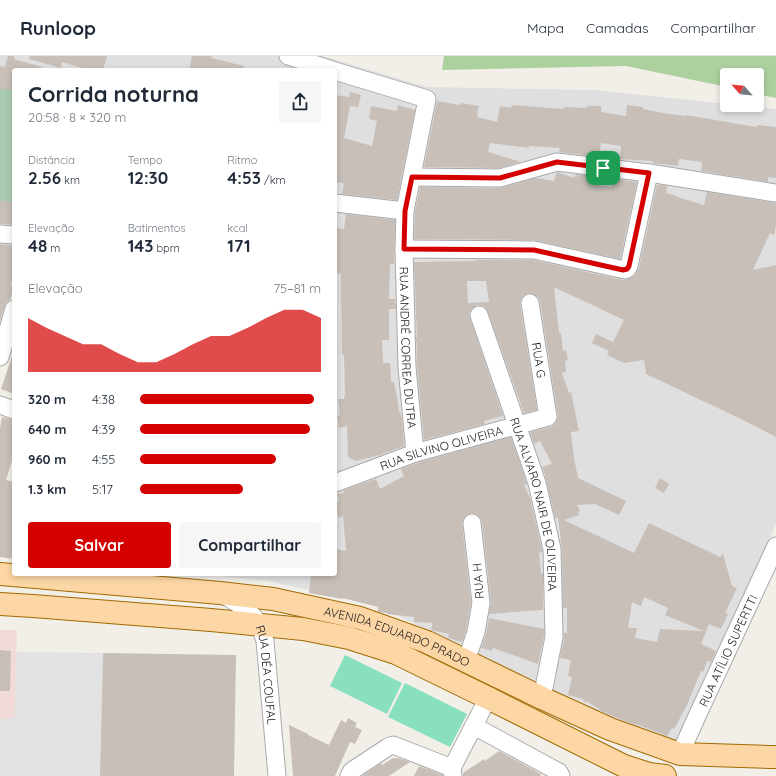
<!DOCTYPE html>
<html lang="pt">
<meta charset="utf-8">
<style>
:root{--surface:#fff;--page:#f6f6f7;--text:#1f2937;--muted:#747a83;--line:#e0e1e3;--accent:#d40000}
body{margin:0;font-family:Quicksand,sans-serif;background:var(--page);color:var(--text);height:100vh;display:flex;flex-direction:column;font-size:15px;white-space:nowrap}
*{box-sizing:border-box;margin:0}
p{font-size:13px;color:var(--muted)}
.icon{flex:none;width:22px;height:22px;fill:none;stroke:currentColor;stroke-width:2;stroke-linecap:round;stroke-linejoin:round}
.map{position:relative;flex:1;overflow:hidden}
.panel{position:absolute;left:12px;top:12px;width:325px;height:508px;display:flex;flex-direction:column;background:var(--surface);border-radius:4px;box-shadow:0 2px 6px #0003}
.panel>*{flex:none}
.needle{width:26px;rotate:297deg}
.tools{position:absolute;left:720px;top:12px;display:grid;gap:8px}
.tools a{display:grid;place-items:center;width:44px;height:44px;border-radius:4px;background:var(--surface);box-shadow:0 2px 6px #0003;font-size:20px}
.pin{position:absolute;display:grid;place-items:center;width:34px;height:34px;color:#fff;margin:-17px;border-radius:8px;box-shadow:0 2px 6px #0006}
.round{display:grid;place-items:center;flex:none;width:42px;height:42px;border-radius:4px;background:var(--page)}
.headline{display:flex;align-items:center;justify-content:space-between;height:68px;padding:0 16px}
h1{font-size:22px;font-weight:800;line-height:30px}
.metrics{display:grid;grid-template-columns:repeat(3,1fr);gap:6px;height:68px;padding:4px 16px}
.metrics div{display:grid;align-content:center}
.metrics b{font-size:17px;font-weight:800}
.metrics small{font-size:11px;font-weight:400}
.metrics p{font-size:11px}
.chart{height:112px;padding:8px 16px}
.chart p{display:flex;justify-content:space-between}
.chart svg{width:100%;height:72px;margin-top:4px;fill:var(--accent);opacity:.7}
.cta{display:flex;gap:8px;margin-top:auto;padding:8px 16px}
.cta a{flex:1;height:46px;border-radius:4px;background:var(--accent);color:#fff;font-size:16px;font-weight:800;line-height:46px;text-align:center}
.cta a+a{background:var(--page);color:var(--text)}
ul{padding:0 16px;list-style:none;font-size:13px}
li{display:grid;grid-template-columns:64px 48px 1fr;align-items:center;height:30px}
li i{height:10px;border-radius:5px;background:var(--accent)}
header{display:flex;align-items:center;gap:24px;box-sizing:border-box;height:56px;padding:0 20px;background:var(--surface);border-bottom:1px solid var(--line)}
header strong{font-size:19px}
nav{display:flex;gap:22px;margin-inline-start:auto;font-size:14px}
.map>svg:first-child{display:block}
.residential{fill:#e0dfdf}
.commercial{fill:#f2dad9}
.forest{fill:#add19e}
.cemetery{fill:#aacbaf}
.pitch{fill:#88e0be}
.parking{fill:#e2e2e2}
.building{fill:#c7bfb8;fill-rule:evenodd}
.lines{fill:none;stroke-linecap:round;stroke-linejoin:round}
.minor-casing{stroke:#a9a9a9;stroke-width:19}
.major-casing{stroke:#a06b00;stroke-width:24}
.minor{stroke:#fff;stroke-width:17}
.major{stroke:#fcd6a4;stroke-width:22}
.route-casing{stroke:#fff;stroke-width:8}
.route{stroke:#d40000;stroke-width:5}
.labels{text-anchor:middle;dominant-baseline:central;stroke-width:3;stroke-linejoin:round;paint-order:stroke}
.street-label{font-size:12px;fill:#222;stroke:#fff}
</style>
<header>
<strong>Runloop</strong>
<nav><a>Mapa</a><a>Camadas</a><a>Compartilhar</a></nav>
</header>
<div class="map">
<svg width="776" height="720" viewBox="0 0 776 720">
<rect width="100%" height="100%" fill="#f2efe9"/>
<!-- residential -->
<polygon class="residential" points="0,0 322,0 427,31 595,34 727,48 727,49 735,49 776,53 776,468 676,687 615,667 537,628 372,547 267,525 202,518 335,518 335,14 14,14 0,23"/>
<!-- commercial -->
<polygon class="commercial" points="0,574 17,574 14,694 0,694"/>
<!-- forest -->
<polygon class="forest" points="444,0 776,0 776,42 757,38 757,19 727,19 727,31 626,10 442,14"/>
<!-- cemetery -->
<polygon class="cemetery" points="0,23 14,24 14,154 0,153"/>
<!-- pitch -->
<g class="pitch">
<polygon points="345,599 402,627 387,658 330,630"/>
<polygon points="405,627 467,658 450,691 388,661"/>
</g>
<!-- parking -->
<polygon class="parking" points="16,596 103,597 100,720 0,720 0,663 15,662"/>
<!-- building -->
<g class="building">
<polygon points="8,0 14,0 14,3 42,11 42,14 14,14 14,34 0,33 0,10 5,11"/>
<polygon points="30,0 107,0 103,14 89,14 62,6 61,12 29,3"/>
<polygon points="192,0 212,0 211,2 244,10 243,14 189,14"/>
<polygon points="350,36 361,39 358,51 350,50 344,82 372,90 377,65 369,63 371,50 397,55 398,49 415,54 397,144 342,138 344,127 335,126 335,39 349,41"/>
<polygon points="437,45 460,49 461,47 479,50 477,58 478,58 477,61 497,66 500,50 511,52 512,49 563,53 564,51 587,52 587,50 601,50 601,56 626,60 627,49 643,51 643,53 663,57 685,60 686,59 756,71 758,69 776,71 776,122 768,121 768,126 701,115 702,106 679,103 678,110 653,107 653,105 620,103 621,90 601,87 599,101 559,96 560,92 529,90 529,92 490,87 488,96 521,106 499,112 424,111"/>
<polygon points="557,116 574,122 576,118 591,120 589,128 612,131 614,123 637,126 620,203 534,184 414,183 415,156 420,131 500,132 536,122 554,125"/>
<path d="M657,129L667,130L666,137L677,140V141L704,149L707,136L776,147V169L774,179L770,177L753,214L776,209V381L741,363L646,318L644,304L624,307L607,299L609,295L592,287L596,278L613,286L624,264L554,231L559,277H561L563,295L566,294L568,304L565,305L566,316L562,317L569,337L571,336L579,375L571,376L574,402L578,422L626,445L619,459L595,448L577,449L580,455L578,456L579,459L564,464L634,497L649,467L720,501L723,498L732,530L737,532L725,557L728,558L721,573L709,568L701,588L716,595L711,606L707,605L703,616L701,615L687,649L674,673L672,672L667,680L636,668L635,669L615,661L599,654V653L588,646L583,645V643L568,639L572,621L568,620L571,604L560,602L564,583V577H567V552H563L562,493L558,462H555L545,419L542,411L552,408L540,385L534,388L530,376L551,371L555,369L557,365L558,360L540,245L538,241L533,238L528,237L524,239L521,243L520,248L537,354L524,357L488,256L485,251L481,249H476L471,253L469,257L470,262L503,360L484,365L485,368L424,384L417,310V294L416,282H417L414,206L475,205V204H533L623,224L629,223L635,219L639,212ZM467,225H486L489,246L468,247ZM644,541L668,552L665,559L704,575L660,573L657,586L635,582L637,572H628L632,546L641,550Z"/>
<polygon points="0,144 14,146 14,169 0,168"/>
<polygon points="346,158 395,164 394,208 390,208 389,243 395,243 396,253 389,253 389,284 382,284 383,307 390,307 391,326 394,326 398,347 399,357 400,356 402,363 404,390 380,399 356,405 348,401 347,370 339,372 337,360 340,359 338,343 344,343 345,336 344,299 342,299 341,217 335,218 335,172 344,173"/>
<polygon points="0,188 14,189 14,217 11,229 14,231 10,244 7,246 5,250 0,265"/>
<polygon points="12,300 14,300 14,338 1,333"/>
<polygon points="2,361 14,364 14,398 6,424 14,426 14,503 0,501 0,372"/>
<polygon points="511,381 527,428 524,429 530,442 542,494 542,496 539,497 541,518 543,517 543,554 489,558 491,546 482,466 480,461 476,458 471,457 466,459 463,463 462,468 471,547 466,574 462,586 448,582 449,578 431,574 433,567 414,566 414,561 387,558 387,557 379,556 378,555 378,551 343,542 343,543 309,537 311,518 335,518 335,493 346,495 343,460 338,462 336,445 339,445 337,438 344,437 343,434 376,423 380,433 404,420 401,413 420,406"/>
<polygon points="660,422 669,428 664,437 655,432"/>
<polygon points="489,562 544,573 544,580 538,608 493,592 492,595 481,592 486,578"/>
<polygon points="0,594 11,595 10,635 0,635"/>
<polygon points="103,597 236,599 234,720 100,720"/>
<polygon points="348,662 357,667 355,671 362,674 355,688 350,686 335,720 293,720 289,669 308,678 308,679 329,689 341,664 346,667"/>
<polygon points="499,695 541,718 540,720 463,720 463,717 484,703 485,705"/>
<polygon points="393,702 398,702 410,706 389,720 362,720 381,707 382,709"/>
<polygon points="419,710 443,719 443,720 414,720"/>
</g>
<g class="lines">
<defs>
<g id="minor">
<polyline points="288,0 333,14"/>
<path id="s1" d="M335,15L427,43L405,155L404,193L407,311L415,397"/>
<polyline points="412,121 500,122 557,106 649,117 776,137"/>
<polyline points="335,147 405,155"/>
<polyline points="0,178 14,179"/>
<polyline points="404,193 534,194 625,214 627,213 629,210 649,117"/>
<path id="s2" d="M479,259L537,427L552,493L554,581L542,642"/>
<polyline points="0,301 14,253"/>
<polyline points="0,349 14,354"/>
<path id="s3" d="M335,427L415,397L548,361L530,247"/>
<path id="s4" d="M222,538C235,546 252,555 260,569C262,574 263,580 265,585L277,720"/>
<polyline points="466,605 476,576 481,547 472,467"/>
<polyline points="474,670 557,715 559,716 561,720"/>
<path id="s5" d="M680,698L698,658L776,490"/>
<polyline points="349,720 351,716 353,714 388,691 393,689 452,712"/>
<polyline points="453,720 452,712 488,642"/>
</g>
<g id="major">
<path id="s6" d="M0,518L220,537L273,543L360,562L427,586L542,642L610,673L680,698L770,701H776"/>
<polyline points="0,548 33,550 211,564 303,573 349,582 396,597 488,642 624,710 649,718 665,720"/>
</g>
</defs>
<!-- minor casing -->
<use href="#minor" class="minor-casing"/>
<!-- major casing -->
<use href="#major" class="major-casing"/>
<!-- minor -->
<use href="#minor" class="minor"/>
<!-- major -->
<use href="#major" class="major"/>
</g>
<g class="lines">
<defs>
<polygon id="route" points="557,106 649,117 629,210 627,213 623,214 534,194 404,193 405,155 412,121 500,122"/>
</defs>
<!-- route casing -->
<use href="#route" class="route-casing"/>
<!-- route -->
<use href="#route" class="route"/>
</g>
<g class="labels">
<!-- street labels -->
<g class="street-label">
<text stroke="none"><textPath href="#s1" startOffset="347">RUA ANDRÉ CORREA DUTRA</textPath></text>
<text transform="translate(539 304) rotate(81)">RUA G</text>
<text stroke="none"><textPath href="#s3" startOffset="112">RUA SILVINO OLIVEIRA</textPath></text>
<text stroke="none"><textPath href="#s2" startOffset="198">RUA ALVARO NAIR DE OLIVEIRA</textPath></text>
<text transform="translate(478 525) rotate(-95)">RUA H</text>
<text stroke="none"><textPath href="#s6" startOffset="404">AVENIDA EDUARDO PRADO</textPath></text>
<text stroke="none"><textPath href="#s5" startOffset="114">RUA ATÍLIO SUPERTTI</textPath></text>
<text stroke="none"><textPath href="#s4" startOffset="100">RUA DÉA COUFAL</textPath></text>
</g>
</g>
</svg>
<div class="tools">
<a><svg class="needle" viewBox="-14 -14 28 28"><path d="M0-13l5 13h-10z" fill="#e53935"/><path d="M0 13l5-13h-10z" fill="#747a83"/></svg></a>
</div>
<div class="pin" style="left:603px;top:112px;background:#1e9e55"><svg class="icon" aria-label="arrive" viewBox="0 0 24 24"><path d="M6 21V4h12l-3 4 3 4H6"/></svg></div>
<section class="panel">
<div class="headline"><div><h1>Corrida noturna</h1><p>20:58 · 8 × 320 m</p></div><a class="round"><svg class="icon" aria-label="share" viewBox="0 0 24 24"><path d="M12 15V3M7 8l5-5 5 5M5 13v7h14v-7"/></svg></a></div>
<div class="metrics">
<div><p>Distância</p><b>2.56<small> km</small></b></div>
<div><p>Tempo</p><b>12:30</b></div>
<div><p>Ritmo</p><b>4:53<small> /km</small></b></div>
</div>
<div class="metrics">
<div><p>Elevação</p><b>48<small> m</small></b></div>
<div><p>Batimentos</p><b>143<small> bpm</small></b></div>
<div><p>kcal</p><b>171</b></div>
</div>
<div class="chart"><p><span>Elevação</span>75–81 m</p>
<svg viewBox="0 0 160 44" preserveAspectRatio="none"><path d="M0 44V11L10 17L20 22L30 27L40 27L50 33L60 38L70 38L80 33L90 27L100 22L110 22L120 17L130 11L140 6L150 6L160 11V44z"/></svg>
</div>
<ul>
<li><b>320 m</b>4:38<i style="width:96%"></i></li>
<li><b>640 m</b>4:39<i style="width:94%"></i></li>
<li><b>960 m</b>4:55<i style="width:75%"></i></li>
<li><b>1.3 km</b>5:17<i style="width:57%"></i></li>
</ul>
<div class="cta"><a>Salvar</a><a>Compartilhar</a></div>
</section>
</div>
